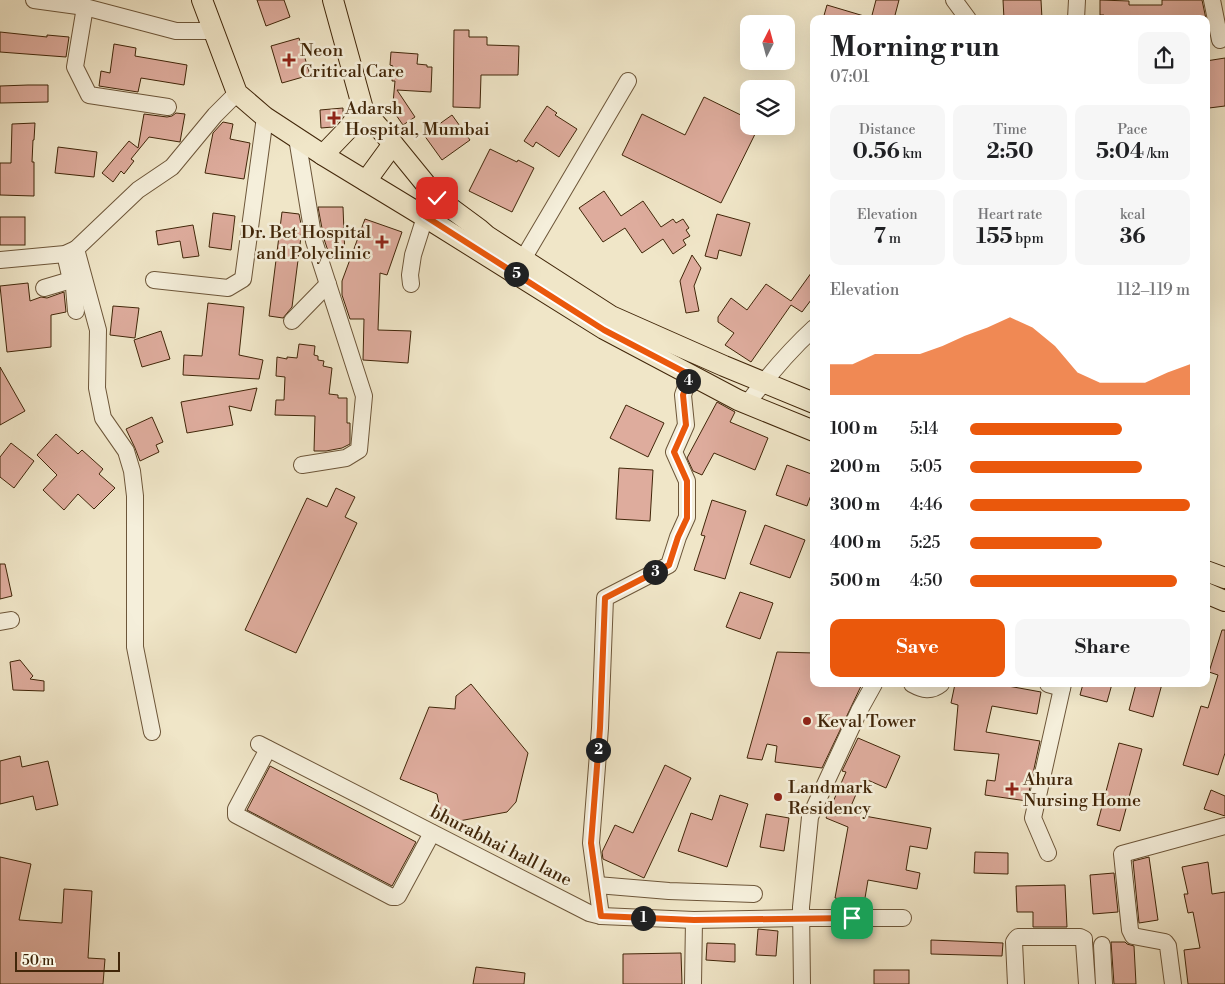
<!DOCTYPE html>
<meta charset="utf-8">
<style>
:root{--surface:#fff;--page:#f6f6f6;--text:#202124;--muted:#757577;--accent:#ea580c}
body{margin:0;font-family:"Libre Bodoni",serif;background:var(--page);color:var(--text);height:100vh;display:flex;flex-direction:column;font-size:19px;white-space:nowrap}
*{box-sizing:border-box;margin:0}
p{font-size:16px;color:var(--muted)}
.icon{flex:none;width:28px;height:28px;fill:none;stroke:currentColor;stroke-width:2;stroke-linecap:round;stroke-linejoin:round}
.map{position:relative;flex:1;overflow:hidden}
.panel{position:absolute;left:810px;top:15px;width:400px;height:672px;display:flex;flex-direction:column;background:var(--surface);border-radius:10px;box-shadow:0 5px 20px #0002}
.panel>*{flex:none}
.needle{width:32px;rotate:6deg}
.fabs{position:absolute;left:740px;top:15px;display:grid;gap:10px}
.fabs a{display:grid;place-items:center;width:55px;height:55px;border-radius:10px;background:var(--surface);box-shadow:0 5px 20px #0002;font-size:25px}
.scale{position:absolute;left:15px;bottom:12px;width:105px;box-sizing:border-box;padding-left:5px;border:2px solid #412609;border-top:0;font-size:14px;line-height:18px;white-space:nowrap;color:#412609;-webkit-text-stroke:4px #f5efdb;paint-order:stroke}
.pin{position:absolute;display:grid;place-items:center;width:42px;height:42px;color:#fff;margin:-21px;border-radius:10px;box-shadow:0 2px 8px #0006}
.km{position:absolute;width:25px;height:25px;margin:-12px;border-radius:50%;background:#222;color:#fff;font-size:14px;line-height:25px;text-align:center}
.round{display:grid;place-items:center;flex:none;width:52px;height:52px;border-radius:10px;background:var(--page)}
.head{display:flex;align-items:center;justify-content:space-between;height:85px;padding:0 20px}
h1{font-size:28px;font-weight:700;line-height:38px}
.figures{display:grid;grid-template-columns:repeat(3,1fr);gap:8px;height:85px;padding:5px 20px}
.figures div{display:grid;align-content:center;border-radius:10px;background:var(--page);text-align:center}
.figures b{font-size:21px;font-weight:700}
.figures small{font-size:14px;font-weight:400}
.figures p{font-size:14px}
.chart{height:140px;padding:10px 20px}
.chart p{display:flex;justify-content:space-between}
.chart svg{width:100%;height:90px;margin-top:5px;fill:var(--accent);opacity:.7}
.button{display:flex;gap:10px;margin-top:auto;padding:10px 20px}
.button a{flex:1;height:58px;border-radius:10px;background:var(--accent);color:#fff;font-size:20px;font-weight:700;line-height:58px;text-align:center}
.button a+a{background:var(--page);color:var(--text)}
ul{padding:0 20px;list-style:none;font-size:16px}
li{display:grid;grid-template-columns:80px 60px 1fr;align-items:center;height:38px}
li i{height:12px;border-radius:6px;background:var(--accent)}
.map>svg:first-child{display:block}
.building{fill:#deac9d;stroke:#412609}
.lines{fill:none;stroke-linecap:round;stroke-linejoin:round}
.minor-casing{stroke:#6d5639;stroke-width:18}
.major-casing{stroke:#412609;stroke-width:22}
.minor{stroke:#f5efdb;stroke-width:16}
.major{stroke:#f0e6c8;stroke-width:20}
.route-casing{stroke:#fff;stroke-width:10}
.route{stroke:#ea580c;stroke-width:6}
.poi-dot{fill:#8f2418;stroke:#f5efdb;stroke-width:2}
.labels{text-anchor:middle;dominant-baseline:central;stroke-width:5;stroke-linejoin:round;paint-order:stroke}
.poi-label{font-size:18px;fill:#412609;stroke:#f5efdb;text-anchor:start}
.street-label{font-size:18px;fill:#412609;stroke:#f5efdb}
</style>
<div class="map">
<svg width="1225" height="984" viewBox="0 0 1225 984">
<rect width="100%" height="100%" fill="#f0e6c8"/>
<filter id="stains"><feTurbulence type="fractalNoise" baseFrequency=".004" numOctaves="4"/><feColorMatrix values="0 0 0 0 .2 0 0 0 0 .09 0 0 0 0 .02 0 0 0 .5 -.17"/></filter>
<radialGradient id="worn" r=".72"><stop offset=".6" stop-color="#630" stop-opacity="0"/><stop offset="1" stop-color="#630" stop-opacity=".3"/></radialGradient>
<!-- building -->
<g class="building">
<polygon points="257,0 284,0 290,17 266,26"/>
<polygon points="876,0 899,0 894,19 871,19"/>
<polygon points="1003,0 1041,0 1042,19 1004,19"/>
<polygon points="1100,0 1129,1 1129,5 1162,5 1162,0 1202,0 1206,19 1104,19 1104,15 1100,15"/>
<polygon points="827,5 864,16 864,19 823,19"/>
<polygon points="454,30 469,30 469,37 487,37 487,45 519,46 518,75 481,75 480,108 453,107"/>
<polygon points="0,32 47,37 47,35 69,37 66,57 0,52"/>
<polygon points="299,38 310,75 282,83 271,46"/>
<polygon points="114,44 136,48 135,56 187,65 184,85 141,78 138,92 99,86 101,71 110,73"/>
<polygon points="391,52 418,54 417,64 427,65 427,67 432,67 431,92 397,90 415,117 403,125 389,105 393,103 395,81 392,81 393,66 390,65"/>
<polygon points="1225,58 1225,106 1209,108 1206,90 1206,61"/>
<polygon points="28,85 48,85 48,102 0,103 0,86"/>
<polygon points="704,97 749,119 749,126 759,126 721,203 622,155 642,114 685,135"/>
<polygon points="547,106 557,113 555,115 577,129 559,157 536,142 533,147 524,141"/>
<polygon points="343,108 343,115 333,127 321,128 320,110"/>
<polygon points="176,113 185,114 180,142 149,137 131,159 134,161 124,174 121,171 113,182 102,173 129,141 138,148 144,114 167,117 172,116"/>
<polygon points="452,115 470,140 442,160 424,135"/>
<polygon points="223,122 233,124 230,139 250,143 244,179 205,173 213,133"/>
<polygon points="35,123 34,140 33,140 32,162 34,162 34,196 0,195 0,163 11,163 12,124"/>
<polygon points="58,147 97,152 94,177 55,173"/>
<polygon points="490,149 517,162 518,160 534,168 512,212 469,191"/>
<polygon points="604,191 621,216 643,201 661,227 673,219 676,223 683,219 689,228 686,230 690,236 683,240 686,245 673,254 663,239 642,253 625,228 603,242 579,208"/>
<polygon points="318,207 343,207 345,257 330,257 324,239"/>
<polygon points="282,212 299,214 302,229 292,307 283,318 269,316"/>
<polygon points="213,213 235,216 231,250 209,247"/>
<polygon points="717,214 750,223 741,256 719,250 717,259 705,256"/>
<rect x="0" y="217" width="25" height="28"/>
<polygon points="365,219 402,232 387,275 380,273 378,330 411,331 408,363 363,360 364,319 350,319 342,295 342,281"/>
<polygon points="193,225 199,256 183,258 180,241 158,245 156,231"/>
<polygon points="692,255 701,268 694,286 699,311 686,313 680,281"/>
<polygon points="814,269 814,296 802,312 791,305 751,362 725,345 734,333 718,322 718,317 731,298 747,310 766,284 791,301"/>
<polygon points="28,283 30,301 41,297 47,298 64,292 66,312 51,315 51,347 7,352 0,286"/>
<polygon points="208,303 244,307 239,355 263,360 259,379 183,375 184,355 202,356"/>
<polygon points="113,306 139,308 135,338 110,335"/>
<polygon points="161,331 170,359 142,367 134,340"/>
<polygon points="299,344 315,346 314,355 318,356 318,360 324,361 323,366 332,368 329,394 338,395 338,398 347,398 347,423 350,423 350,444 342,448 326,451 314,451 315,416 275,415 276,400 284,400 285,377 276,376 277,357 287,359 287,357 297,358"/>
<polygon points="0,367 25,411 0,425"/>
<polygon points="257,388 251,411 229,406 233,425 187,433 181,402"/>
<polygon points="717,402 735,412 730,422 768,438 755,470 714,453 702,475 693,471 687,458"/>
<polygon points="626,405 664,423 648,457 610,438"/>
<polygon points="152,417 163,442 156,445 159,452 140,461 135,448 126,429"/>
<polygon points="56,434 78,454 82,450 103,469 99,474 115,488 94,509 78,494 64,510 43,490 57,475 37,455"/>
<polygon points="11,443 34,461 14,488 0,477 0,457"/>
<polygon points="787,465 814,475 814,487 807,506 776,495"/>
<polygon points="619,468 653,470 650,521 616,519"/>
<polygon points="336,488 355,497 345,517 357,523 296,653 245,630 307,498 327,507"/>
<polygon points="712,500 746,511 725,579 694,570 705,536 701,535"/>
<polygon points="765,525 805,540 790,578 750,564"/>
<polygon points="0,564 5,564 12,596 0,599"/>
<polygon points="740,592 773,603 760,639 726,627"/>
<polygon points="1222,630 1225,630 1225,753 1218,775 1183,765 1201,706 1208,708 1218,675 1209,672"/>
<polygon points="777,652 814,653 814,684 862,684 822,768 775,762 777,746 767,744 762,760 747,758"/>
<polygon points="20,660 33,676 30,679 44,681 44,691 13,690 10,662"/>
<polygon points="471,684 528,753 516,802 507,812 443,824 437,794 400,779 429,707 455,709 456,696"/>
<polygon points="955,684 997,684 1041,692 1037,714 992,706 986,732 1040,741 1027,801 985,795 987,780 995,781 999,754 954,750 958,705 951,703"/>
<polygon points="1083,684 1112,684 1107,702 1080,695"/>
<polygon points="1136,684 1162,684 1153,717 1129,710"/>
<polygon points="858,738 900,756 886,788 863,778 848,813 931,828 927,849 910,846 906,870 920,873 917,889 868,880 864,904 835,898 848,827 826,818 846,772 842,771"/>
<polygon points="1119,743 1142,749 1120,831 1097,825"/>
<polygon points="20,756 22,767 48,761 58,805 36,810 33,796 0,804 0,761"/>
<polygon points="665,765 691,778 644,878 603,859 602,852 615,825 633,833"/>
<polygon points="270,766 416,842 392,886 247,810"/>
<polygon points="1211,790 1225,796 1225,816 1204,809"/>
<polygon points="720,795 748,804 727,867 678,851 691,813 712,820"/>
<polygon points="766,814 789,818 784,851 760,847"/>
<polygon points="975,852 1008,853 1008,874 974,873"/>
<polygon points="0,857 31,864 19,920 62,923 64,889 92,891 88,958 105,959 103,984 0,984"/>
<polygon points="1149,857 1158,920 1139,923 1133,861"/>
<polygon points="1208,862 1212,894 1225,892 1225,984 1188,984 1184,950 1200,948 1193,912 1188,913 1184,894 1188,894 1182,867"/>
<polygon points="1114,873 1118,912 1093,914 1090,875"/>
<polygon points="1065,885 1067,927 1033,927 1033,912 1017,912 1016,886"/>
<polygon points="758,929 778,931 776,956 756,955"/>
<polygon points="931,940 1003,943 1002,956 931,954"/>
<polygon points="1111,942 1125,942 1127,944 1134,946 1136,984 1114,984"/>
<polygon points="707,943 735,944 735,962 706,960"/>
<polygon points="681,953 682,984 623,984 623,954"/>
<polygon points="476,967 525,973 524,984 473,984"/>
<rect x="874" y="970" width="35" height="14"/>
</g>
<g class="lines">
<defs>
<g id="minor">
<polyline points="34,0 85,7 176,31 213,31"/>
<polyline points="954,0 968,19"/>
<polyline points="1212,0 1220,40"/>
<polyline points="85,7 75,67 89,95 168,107"/>
<polyline points="1076,19 1077,0"/>
<polyline points="297,138 314,241 364,396 359,450 346,458 302,465"/>
<polyline points="76,249 98,330 97,388 103,418 126,451 132,471 135,496 135,647 152,732"/>
<polyline points="65,254 71,280 74,287 76,311"/>
<polyline points="523,259 628,81"/>
<polyline points="0,260 65,254 76,249 138,190 172,167 215,115 237,93"/>
<polyline points="154,280 228,288 243,279 265,117"/>
<polyline points="411,284 410,275 413,255 425,217 437,198"/>
<polyline points="44,288 71,280"/>
<polyline points="292,321 328,284"/>
<path d="M747,404C767,377 789,351 814,328"/>
<polyline points="0,622 11,620"/>
<path d="M912,684C923,690 931,692 941,684"/>
<polyline points="1048,684 1062,688"/>
<polyline points="259,744 589,913 601,916 694,920 801,918 903,918"/>
<polyline points="268,749 236,809 236,815 392,897 396,897 398,896 432,833"/>
<polyline points="1048,853 1033,818 1063,684"/>
<polyline points="597,885 669,891 754,894"/>
<polyline points="601,916 591,843 600,728 605,598 669,565 678,537 687,517 687,481 674,452 686,425 683,395 690,375"/>
<polyline points="1102,945 1104,984"/>
<polyline points="693,984 694,920"/>
<polyline points="802,984 801,907 810,817 859,711 874,684"/>
<polyline points="1016,984 1014,942 1016,939 1018,937 1080,937 1084,939 1084,942 1087,984"/>
<polyline points="1173,984 1168,946 1165,942 1133,936 1130,930 1122,854 1225,826"/>
</g>
<g id="major">
<polyline points="202,0 237,93 265,117 323,155 425,217 604,329 738,400 814,431"/>
<polyline points="333,0 363,109 393,144 437,198 479,229 487,236 611,316 724,366 814,403"/>
<polyline points="323,155 347,130 363,109"/>
<polyline points="366,181 393,144"/>
<polyline points="1206,571 1225,578"/>
<polyline points="1206,593 1225,601"/>
</g>
</defs>
<!-- minor casing -->
<use href="#minor" class="minor-casing"/>
<!-- major casing -->
<use href="#major" class="major-casing"/>
<!-- minor -->
<use href="#minor" class="minor"/>
<!-- major -->
<use href="#major" class="major"/>
</g>
<g class="lines">
<defs>
<polyline id="route" points="437,198 425,216 604,330 690,375 683,395 686,425 674,452 687,481 687,518 678,537 669,565 605,598 600,728 591,843 601,916 694,920 852,918"/>
</defs>
<!-- route casing -->
<use href="#route" class="route-casing"/>
<!-- route -->
<use href="#route" class="route"/>
</g>
<!-- markers -->
<g class="poi-dot">
<path d="M286.5 52.5h5v5h5v5h-5v5h-5v-5h-5v-5h5z"/>
<path d="M331.5 110.5h5v5h5v5h-5v5h-5v-5h-5v-5h5z"/>
<path d="M379.5 234.5h5v5h5v5h-5v5h-5v-5h-5v-5h5z"/>
<circle cx="807" cy="721" r="5"/>
<path d="M1009.5 781.5h5v5h5v5h-5v5h-5v-5h-5v-5h5z"/>
<circle cx="778" cy="797" r="5"/>
</g>
<g class="labels">
<!-- poi labels -->
<g class="poi-label">
<text x="300" y="50">Neon<tspan x="300" dy="21">Critical Care</tspan></text>
<text x="345" y="108">Adarsh<tspan x="345" dy="21">Hospital, Mumbai</tspan></text>
<text x="371" y="232" text-anchor="end">Dr. Bet Hospital<tspan x="371" dy="21">and Polyclinic</tspan></text>
<text x="817" y="721">Keval Tower</text>
<text x="1023" y="779">Ahura<tspan x="1023" dy="21">Nursing Home</tspan></text>
<text x="788" y="787">Landmark<tspan x="788" dy="21">Residency</tspan></text>
</g>
<!-- street labels -->
<g class="street-label">
<text transform="translate(501 846) rotate(27)">bhurabhai hall lane</text>
</g>
</g>
<rect width="100%" height="100%" filter="url(#stains)"/>
<rect width="100%" height="100%" fill="url(#worn)"/>
</svg>
<div class="fabs">
<a><svg class="needle" viewBox="-14 -14 28 28"><path d="M0-13l5 13h-10z" fill="#e53935"/><path d="M0 13l5-13h-10z" fill="#757577"/></svg></a>
<a><svg class="icon" aria-label="layers" viewBox="0 0 24 24"><path d="M12 4l9 5-9 5-9-5zM3 14l9 5 9-5"/></svg></a>
</div>
<div class="scale">50 m</div>
<div class="pin" style="left:852px;top:918px;background:#1e9e55"><svg class="icon" aria-label="arrive" viewBox="0 0 24 24"><path d="M6 21V4h12l-3 4 3 4H6"/></svg></div>
<div class="pin" style="left:437px;top:198px;background:#d93025"><svg class="icon" aria-label="check" viewBox="0 0 24 24"><path d="M5 12l5 5 9-10"/></svg></div>
<b class="km" style="left:643px;top:918px">1</b>
<b class="km" style="left:598px;top:750px">2</b>
<b class="km" style="left:655px;top:572px">3</b>
<b class="km" style="left:688px;top:381px">4</b>
<b class="km" style="left:516px;top:274px">5</b>
<section class="panel">
<div class="head"><div><h1>Morning run</h1><p>07:01</p></div><a class="round"><svg class="icon" aria-label="share" viewBox="0 0 24 24"><path d="M12 15V3M7 8l5-5 5 5M5 13v7h14v-7"/></svg></a></div>
<div class="figures">
<div><p>Distance</p><b>0.56<small> km</small></b></div>
<div><p>Time</p><b>2:50</b></div>
<div><p>Pace</p><b>5:04<small> /km</small></b></div>
</div>
<div class="figures">
<div><p>Elevation</p><b>7<small> m</small></b></div>
<div><p>Heart rate</p><b>155<small> bpm</small></b></div>
<div><p>kcal</p><b>36</b></div>
</div>
<div class="chart"><p><span>Elevation</span>112–119 m</p>
<svg viewBox="0 0 160 44" preserveAspectRatio="none"><path d="M0 44V29L10 29L20 24L30 24L40 24L50 20L60 15L70 11L80 6L90 11L100 20L110 33L120 38L130 38L140 38L150 33L160 29V44z"/></svg>
</div>
<ul>
<li><b>100 m</b>5:14<i style="width:69%"></i></li>
<li><b>200 m</b>5:05<i style="width:78%"></i></li>
<li><b>300 m</b>4:46<i style="width:100%"></i></li>
<li><b>400 m</b>5:25<i style="width:60%"></i></li>
<li><b>500 m</b>4:50<i style="width:94%"></i></li>
</ul>
<div class="button"><a>Save</a><a>Share</a></div>
</section>
</div>
